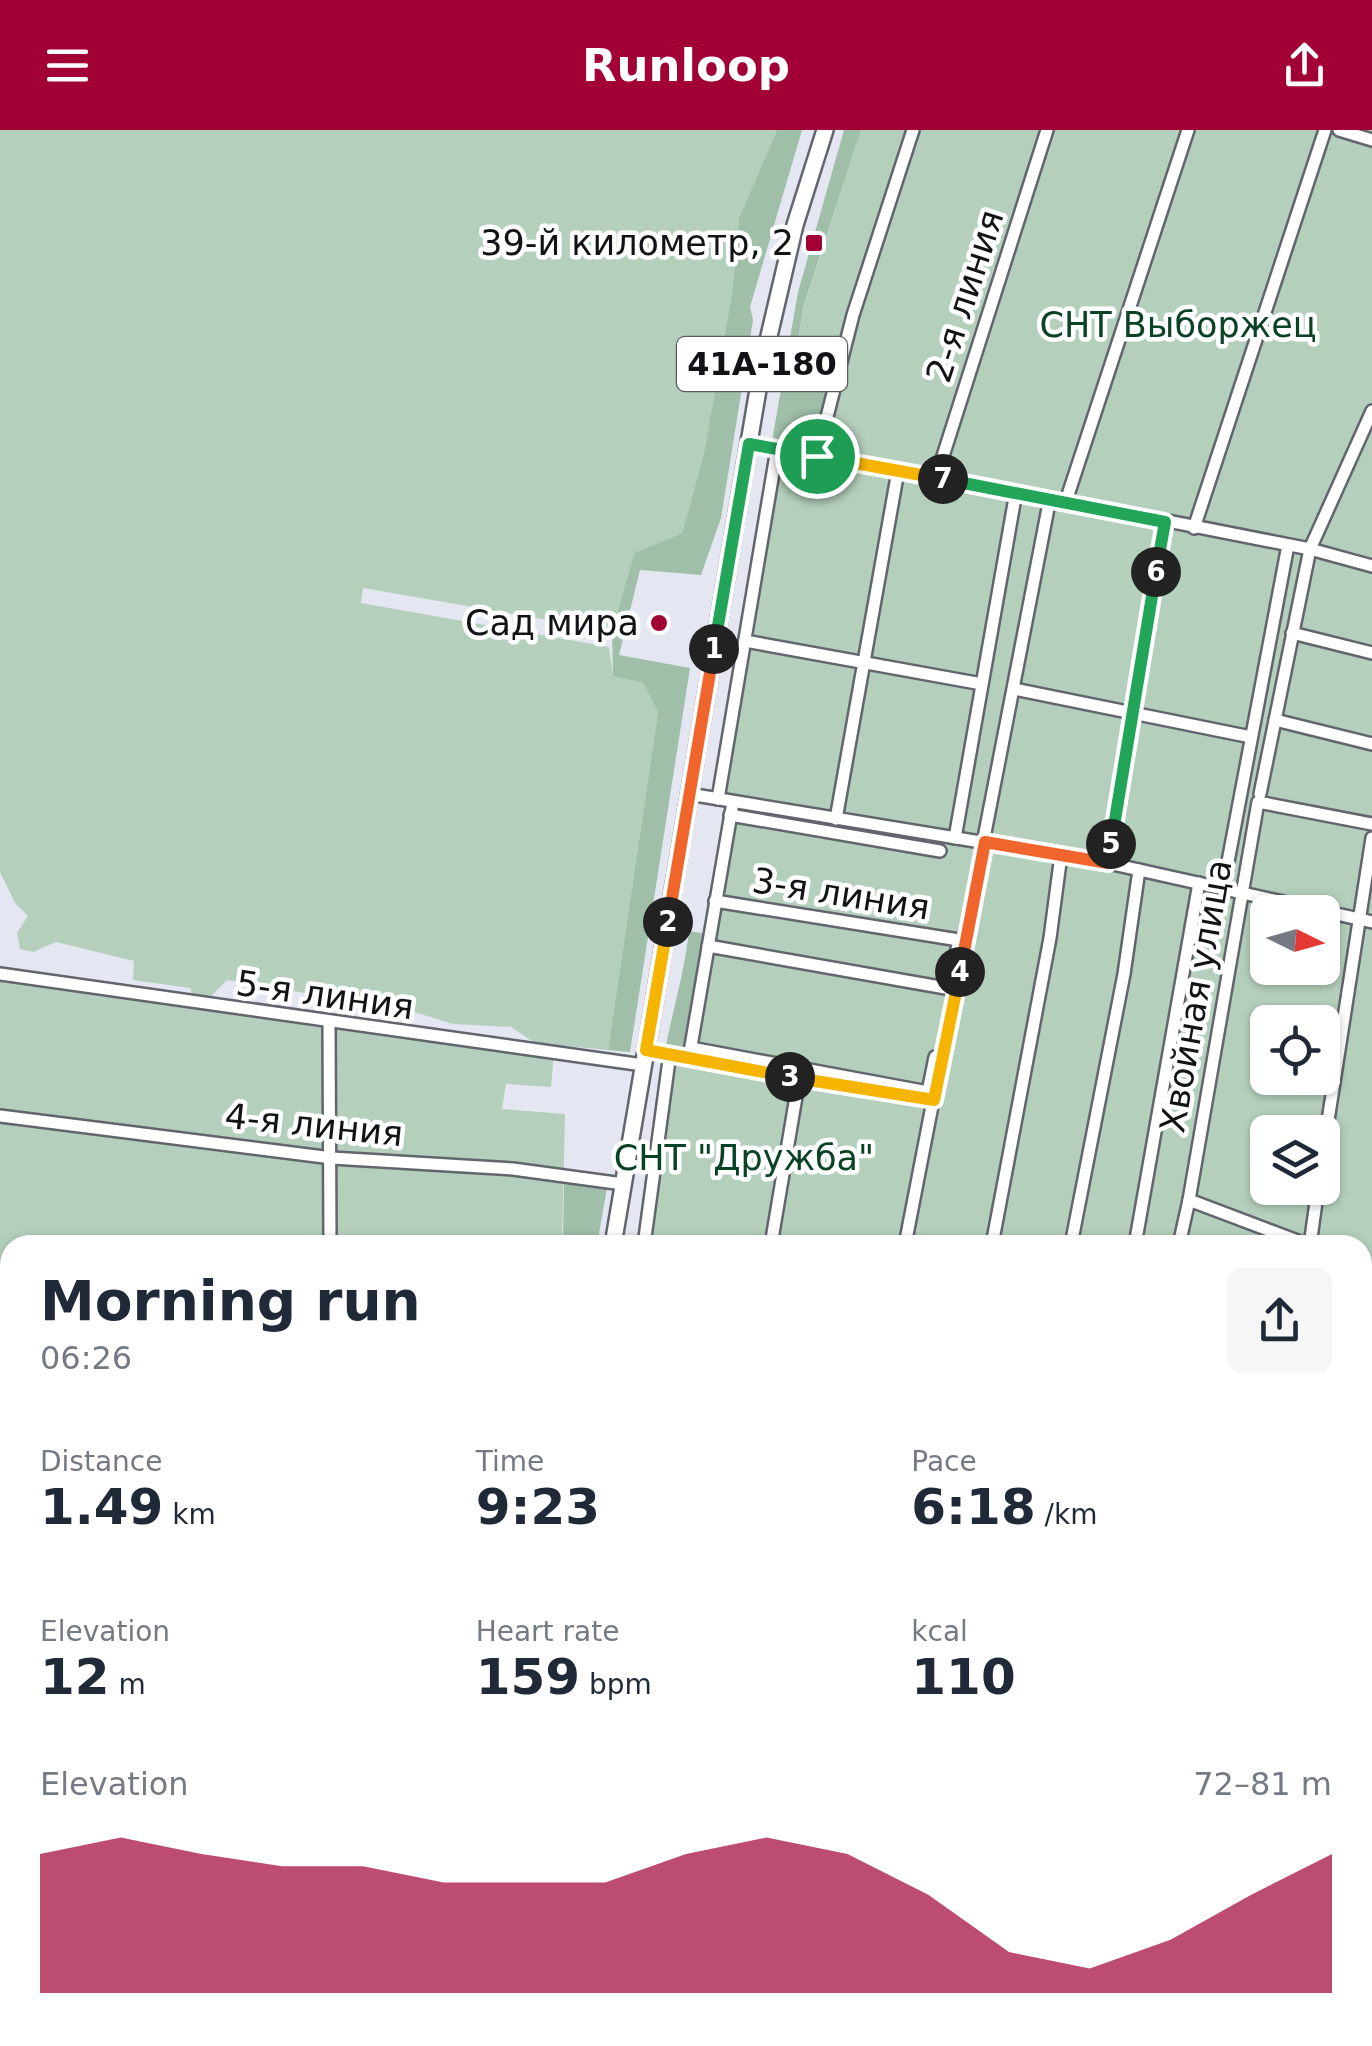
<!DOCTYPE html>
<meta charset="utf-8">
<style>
:root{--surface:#fff;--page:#f6f6f7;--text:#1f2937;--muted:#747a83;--accent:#a10134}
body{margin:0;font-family:"DejaVu Sans",sans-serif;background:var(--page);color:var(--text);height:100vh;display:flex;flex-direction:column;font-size:38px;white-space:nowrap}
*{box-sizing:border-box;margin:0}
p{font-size:32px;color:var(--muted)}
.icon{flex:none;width:55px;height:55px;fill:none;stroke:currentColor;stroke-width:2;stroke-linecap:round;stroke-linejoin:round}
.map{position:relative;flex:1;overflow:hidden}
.panel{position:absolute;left:0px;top:1105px;width:1372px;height:812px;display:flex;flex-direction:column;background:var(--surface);border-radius:30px 30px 0 0;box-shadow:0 2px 8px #0004}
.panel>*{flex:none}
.needle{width:65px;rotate:95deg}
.tools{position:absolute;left:1250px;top:765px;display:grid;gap:20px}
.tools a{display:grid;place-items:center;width:90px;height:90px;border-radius:15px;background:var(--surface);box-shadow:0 2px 8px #0004;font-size:50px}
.pin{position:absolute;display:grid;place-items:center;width:85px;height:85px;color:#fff;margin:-42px;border:5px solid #fff;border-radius:50%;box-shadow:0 2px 10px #0007}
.km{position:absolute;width:50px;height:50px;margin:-25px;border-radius:50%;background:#222;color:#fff;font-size:28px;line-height:50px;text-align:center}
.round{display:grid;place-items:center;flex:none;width:105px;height:105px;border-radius:15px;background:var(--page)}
.headline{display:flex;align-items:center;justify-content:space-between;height:170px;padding:0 40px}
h1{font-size:55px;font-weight:600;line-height:75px}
.metrics{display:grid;grid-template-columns:repeat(3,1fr);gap:15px;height:170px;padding:10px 40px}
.metrics div{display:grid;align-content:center}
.metrics b{font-size:50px;font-weight:600}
.metrics small{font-size:28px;font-weight:400}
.metrics p{font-size:28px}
.chart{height:280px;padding:20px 40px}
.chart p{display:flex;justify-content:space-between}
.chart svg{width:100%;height:180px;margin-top:10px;fill:var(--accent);opacity:.7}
header{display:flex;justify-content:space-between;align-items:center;height:130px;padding:0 40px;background:var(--accent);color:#fff;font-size:45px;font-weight:600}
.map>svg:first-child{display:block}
.green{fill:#b4d0bc;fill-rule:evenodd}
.forest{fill:#9fbfa9}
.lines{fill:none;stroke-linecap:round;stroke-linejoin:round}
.minor-casing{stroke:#62656d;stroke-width:16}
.major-casing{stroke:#62656d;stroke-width:20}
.minor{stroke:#fff;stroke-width:11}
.major{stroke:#fff;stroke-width:15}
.split-1-casing{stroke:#fff;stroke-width:20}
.split-2-casing{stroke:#fff;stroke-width:20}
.split-3-casing{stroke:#fff;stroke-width:20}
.split-4-casing{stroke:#fff;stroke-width:20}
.split-5-casing{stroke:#fff;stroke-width:20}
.split-6-casing{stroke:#fff;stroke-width:20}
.split-7-casing{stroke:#fff;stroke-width:20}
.split-8-casing{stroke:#fff;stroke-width:20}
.split-1{stroke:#22a559;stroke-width:12}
.split-2{stroke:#f0652b;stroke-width:12}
.split-3{stroke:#f5b400;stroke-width:12}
.split-4{stroke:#f5b400;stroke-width:12}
.split-5{stroke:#f0652b;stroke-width:12}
.split-6{stroke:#22a559;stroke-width:12}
.split-7{stroke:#22a559;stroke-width:12}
.split-8{stroke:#f5b400;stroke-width:12}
.poi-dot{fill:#a10134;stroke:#fff;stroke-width:4}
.labels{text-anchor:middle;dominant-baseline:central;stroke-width:9;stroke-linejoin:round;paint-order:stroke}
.shield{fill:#fff;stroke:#585a5c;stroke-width:2.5}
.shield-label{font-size:32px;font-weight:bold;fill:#111316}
.poi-label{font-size:35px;fill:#111316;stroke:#fff;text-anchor:end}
.street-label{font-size:35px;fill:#111316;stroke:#fff}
.park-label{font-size:35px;fill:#094224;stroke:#fff}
</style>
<header><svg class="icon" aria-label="menu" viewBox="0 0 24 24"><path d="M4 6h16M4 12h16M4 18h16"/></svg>Runloop<svg class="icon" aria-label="share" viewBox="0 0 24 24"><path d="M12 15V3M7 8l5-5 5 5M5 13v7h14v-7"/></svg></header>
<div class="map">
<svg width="1372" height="1916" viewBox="0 0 1372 1916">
<rect width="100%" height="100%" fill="#e4e7f1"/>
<!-- green -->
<g class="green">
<polygon points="0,0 777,0 739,88 732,163 704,323 682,403 634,423 612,501 363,458 361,473 609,517 613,546 643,553 658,582 608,920 535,913 511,897 453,894 411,881 227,850 211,866 192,864 190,858 133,850 134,831 56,812 33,822 20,819 17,803 28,786 15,773 0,742"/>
<path d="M861,0H1372V1816L1363,1828L1362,1115H644L670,923L689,926L731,680L720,669L778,317L833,253L794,241L803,179ZM1268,782H1322V838H1268ZM1268,892H1322V948H1268ZM1268,1002H1322V1058H1268Z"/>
<polygon points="0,844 554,924 551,957 506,954 502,979 565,984 562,1115 10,1115 10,1401 0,1400"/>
<polygon points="0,1502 10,1503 10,1908 410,1908 405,1916 0,1916"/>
<polygon points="586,1908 1300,1908 1293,1916 584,1916"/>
</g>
<!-- forest -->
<g class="forest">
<polygon points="777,0 802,0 750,177 753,190 721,388 701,445 640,440 619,525 690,538 630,922 608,920 658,582 643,553 613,546 612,501 634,423 682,403 704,323 732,163 739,88"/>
<polygon points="844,0 861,0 803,178 794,240 834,254 815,326 774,314 773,305 798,162"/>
<path d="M689,801L707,804L690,926L671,923L644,1115H636C645,1056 652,996 662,938C669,891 684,848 689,801Z"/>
<polygon points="564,1046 608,1052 597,1115 563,1115"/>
<polygon points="0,1400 10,1401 10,1503 0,1502"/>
</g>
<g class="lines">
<defs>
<g id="minor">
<polyline points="1339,0 1372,10"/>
<polyline points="749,314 1066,371 1310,419 1372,436"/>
<polyline points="817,326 853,185 913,0"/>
<polyline points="936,348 1047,0"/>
<polyline points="1066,371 1188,0"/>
<polyline points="1194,398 1325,0"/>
<polyline points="1292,503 1372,523"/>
<polyline points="745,511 982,554"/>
<polyline points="1014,559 1251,607"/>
<polyline points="1275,590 1372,614"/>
<polyline points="689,664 1108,733 1372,792"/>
<polyline points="1260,664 1310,419 1372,281"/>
<polyline points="718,669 777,319"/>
<polyline points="730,685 940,721"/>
<polyline points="836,689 898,341"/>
<polyline points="955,708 1016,362"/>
<polyline points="1108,733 1165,392"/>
<polyline points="1223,758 1288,415"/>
<polyline points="715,771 959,810 956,824"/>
<polyline points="708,816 957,860"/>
<polyline points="0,844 643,935"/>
<polyline points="329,892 330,1115"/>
<polyline points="691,918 928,962 935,927"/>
<polyline points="646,920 935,970"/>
<polyline points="690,922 733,672"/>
<polyline points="0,986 332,1028 513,1039 623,1054"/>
<polyline points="1322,1029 1372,708"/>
<polyline points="1189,1070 1258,672 1372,694"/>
<polyline points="644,1115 670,923"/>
<polyline points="771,1115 799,949"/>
<polyline points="905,1115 1050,368"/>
<polyline points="992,1115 1050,808 1061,725"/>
<polyline points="1071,1115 1124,844 1139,740"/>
<polyline points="1135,1115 1199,753"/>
<polyline points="1179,1115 1189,1070 1308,1115"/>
<polyline points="1310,1115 1318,1058"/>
<polyline points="0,1141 10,1142"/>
<polyline points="1362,1235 1372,1238"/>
<polyline points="0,1273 10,1273"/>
<polyline points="0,1400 10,1400"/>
<polyline points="1362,1401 1372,1398"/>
<polyline points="0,1502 10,1503"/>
<polyline points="0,1526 10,1532"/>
<polyline points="0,1630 10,1637"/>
<polyline points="1362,1646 1372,1636"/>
<polyline points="1362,1736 1372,1725"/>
<polyline points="0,1737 10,1744"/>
<polyline points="0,1845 10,1851"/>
<polyline points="95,1908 108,1916"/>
<polyline points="251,1908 263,1916"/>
<polyline points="428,1908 452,1916"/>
<polyline points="49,1916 54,1908"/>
<polyline points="585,1916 587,1908"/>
<polyline points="663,1916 768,1908"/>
<polyline points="867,1916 868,1908"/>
<polyline points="991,1916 992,1908"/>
<polyline points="1210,1916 1217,1908"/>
</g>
<g id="major">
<polyline points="613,1115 762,236 795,95 825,0"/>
<polyline points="497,1916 498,1908"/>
</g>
</defs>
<!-- minor casing -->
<use href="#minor" class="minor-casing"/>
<!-- major casing -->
<use href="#major" class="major-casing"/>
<!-- minor -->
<use href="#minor" class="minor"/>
<!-- major -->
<use href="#major" class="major"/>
</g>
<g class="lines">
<defs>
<polyline id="split-1" points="714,519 749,314 817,326"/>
<polyline id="split-2" points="668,792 714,519"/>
<polyline id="split-3" points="668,792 646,920 790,947"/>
<polyline id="split-4" points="790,947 934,970 960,842"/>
<polyline id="split-5" points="960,842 985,712 1108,733 1111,714"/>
<polyline id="split-6" points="1111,714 1156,442"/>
<polyline id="split-7" points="943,349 1165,392 1156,442"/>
<polyline id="split-8" points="817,326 943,349"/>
</defs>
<!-- split-1 casing -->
<use href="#split-1" class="split-1-casing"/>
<!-- split-2 casing -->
<use href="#split-2" class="split-2-casing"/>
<!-- split-3 casing -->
<use href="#split-3" class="split-3-casing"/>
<!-- split-4 casing -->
<use href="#split-4" class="split-4-casing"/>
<!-- split-5 casing -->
<use href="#split-5" class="split-5-casing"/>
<!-- split-6 casing -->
<use href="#split-6" class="split-6-casing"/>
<!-- split-7 casing -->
<use href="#split-7" class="split-7-casing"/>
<!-- split-8 casing -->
<use href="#split-8" class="split-8-casing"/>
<!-- split-1 -->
<use href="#split-1" class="split-1"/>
<!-- split-2 -->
<use href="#split-2" class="split-2"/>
<!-- split-3 -->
<use href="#split-3" class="split-3"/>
<!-- split-4 -->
<use href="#split-4" class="split-4"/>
<!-- split-5 -->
<use href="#split-5" class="split-5"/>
<!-- split-6 -->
<use href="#split-6" class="split-6"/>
<!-- split-7 -->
<use href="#split-7" class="split-7"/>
<!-- split-8 -->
<use href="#split-8" class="split-8"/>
</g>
<!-- markers -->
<g class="poi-dot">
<rect x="804" y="103" width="20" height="20" rx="5"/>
<circle cx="659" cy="493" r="10"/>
</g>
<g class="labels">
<!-- shield labels -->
<rect class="shield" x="677" y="207" width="170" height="54" rx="8"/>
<g class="shield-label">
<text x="762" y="234">41А-180</text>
</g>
<!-- poi labels -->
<g class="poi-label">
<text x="794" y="113">39-й километр, 2</text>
<text x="639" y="493">Сад мира</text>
</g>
<!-- street labels -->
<g class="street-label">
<text transform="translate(965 166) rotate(-72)">2-я линия</text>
<text transform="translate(841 764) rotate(9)">3-я линия</text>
<text transform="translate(325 865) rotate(8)">5-я линия</text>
<text transform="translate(1196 866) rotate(-80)">Хвойная улица</text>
<text transform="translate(314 995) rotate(6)">4-я линия</text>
</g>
<!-- park labels -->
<g class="park-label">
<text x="1178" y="195">СНТ Выборжец</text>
<text x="744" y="1028">СНТ "Дружба"</text>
</g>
</g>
</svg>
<div class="tools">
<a><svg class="needle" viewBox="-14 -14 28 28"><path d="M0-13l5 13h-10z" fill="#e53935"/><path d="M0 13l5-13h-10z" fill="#747a83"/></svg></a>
<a><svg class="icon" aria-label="locate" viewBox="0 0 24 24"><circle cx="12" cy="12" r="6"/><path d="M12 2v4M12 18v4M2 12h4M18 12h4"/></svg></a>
<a><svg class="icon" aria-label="layers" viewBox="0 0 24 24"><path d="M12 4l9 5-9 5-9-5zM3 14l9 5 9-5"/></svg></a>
</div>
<div class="pin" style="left:817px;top:326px;background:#1e9e55"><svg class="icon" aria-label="arrive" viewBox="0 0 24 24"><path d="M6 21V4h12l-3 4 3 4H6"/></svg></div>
<b class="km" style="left:714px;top:519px">1</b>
<b class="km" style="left:668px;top:792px">2</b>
<b class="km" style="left:790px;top:947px">3</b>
<b class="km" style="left:960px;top:842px">4</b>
<b class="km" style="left:1111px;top:714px">5</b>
<b class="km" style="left:1156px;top:442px">6</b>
<b class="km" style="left:943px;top:349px">7</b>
<section class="panel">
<div class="headline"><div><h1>Morning run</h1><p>06:26</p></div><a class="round"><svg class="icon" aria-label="share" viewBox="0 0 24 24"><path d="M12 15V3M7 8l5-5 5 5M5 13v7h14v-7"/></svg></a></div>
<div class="metrics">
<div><p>Distance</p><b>1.49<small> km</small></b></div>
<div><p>Time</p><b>9:23</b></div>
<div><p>Pace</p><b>6:18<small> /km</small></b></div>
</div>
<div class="metrics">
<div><p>Elevation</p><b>12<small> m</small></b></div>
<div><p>Heart rate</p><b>159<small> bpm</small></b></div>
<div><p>kcal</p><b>110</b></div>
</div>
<div class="chart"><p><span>Elevation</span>72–81 m</p>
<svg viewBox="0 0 160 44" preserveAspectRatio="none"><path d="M0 44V10L10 6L20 10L30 13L40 13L50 17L60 17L70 17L80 10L90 6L100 10L110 20L120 34L130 38L140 31L150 20L160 10V44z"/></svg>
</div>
</section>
</div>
